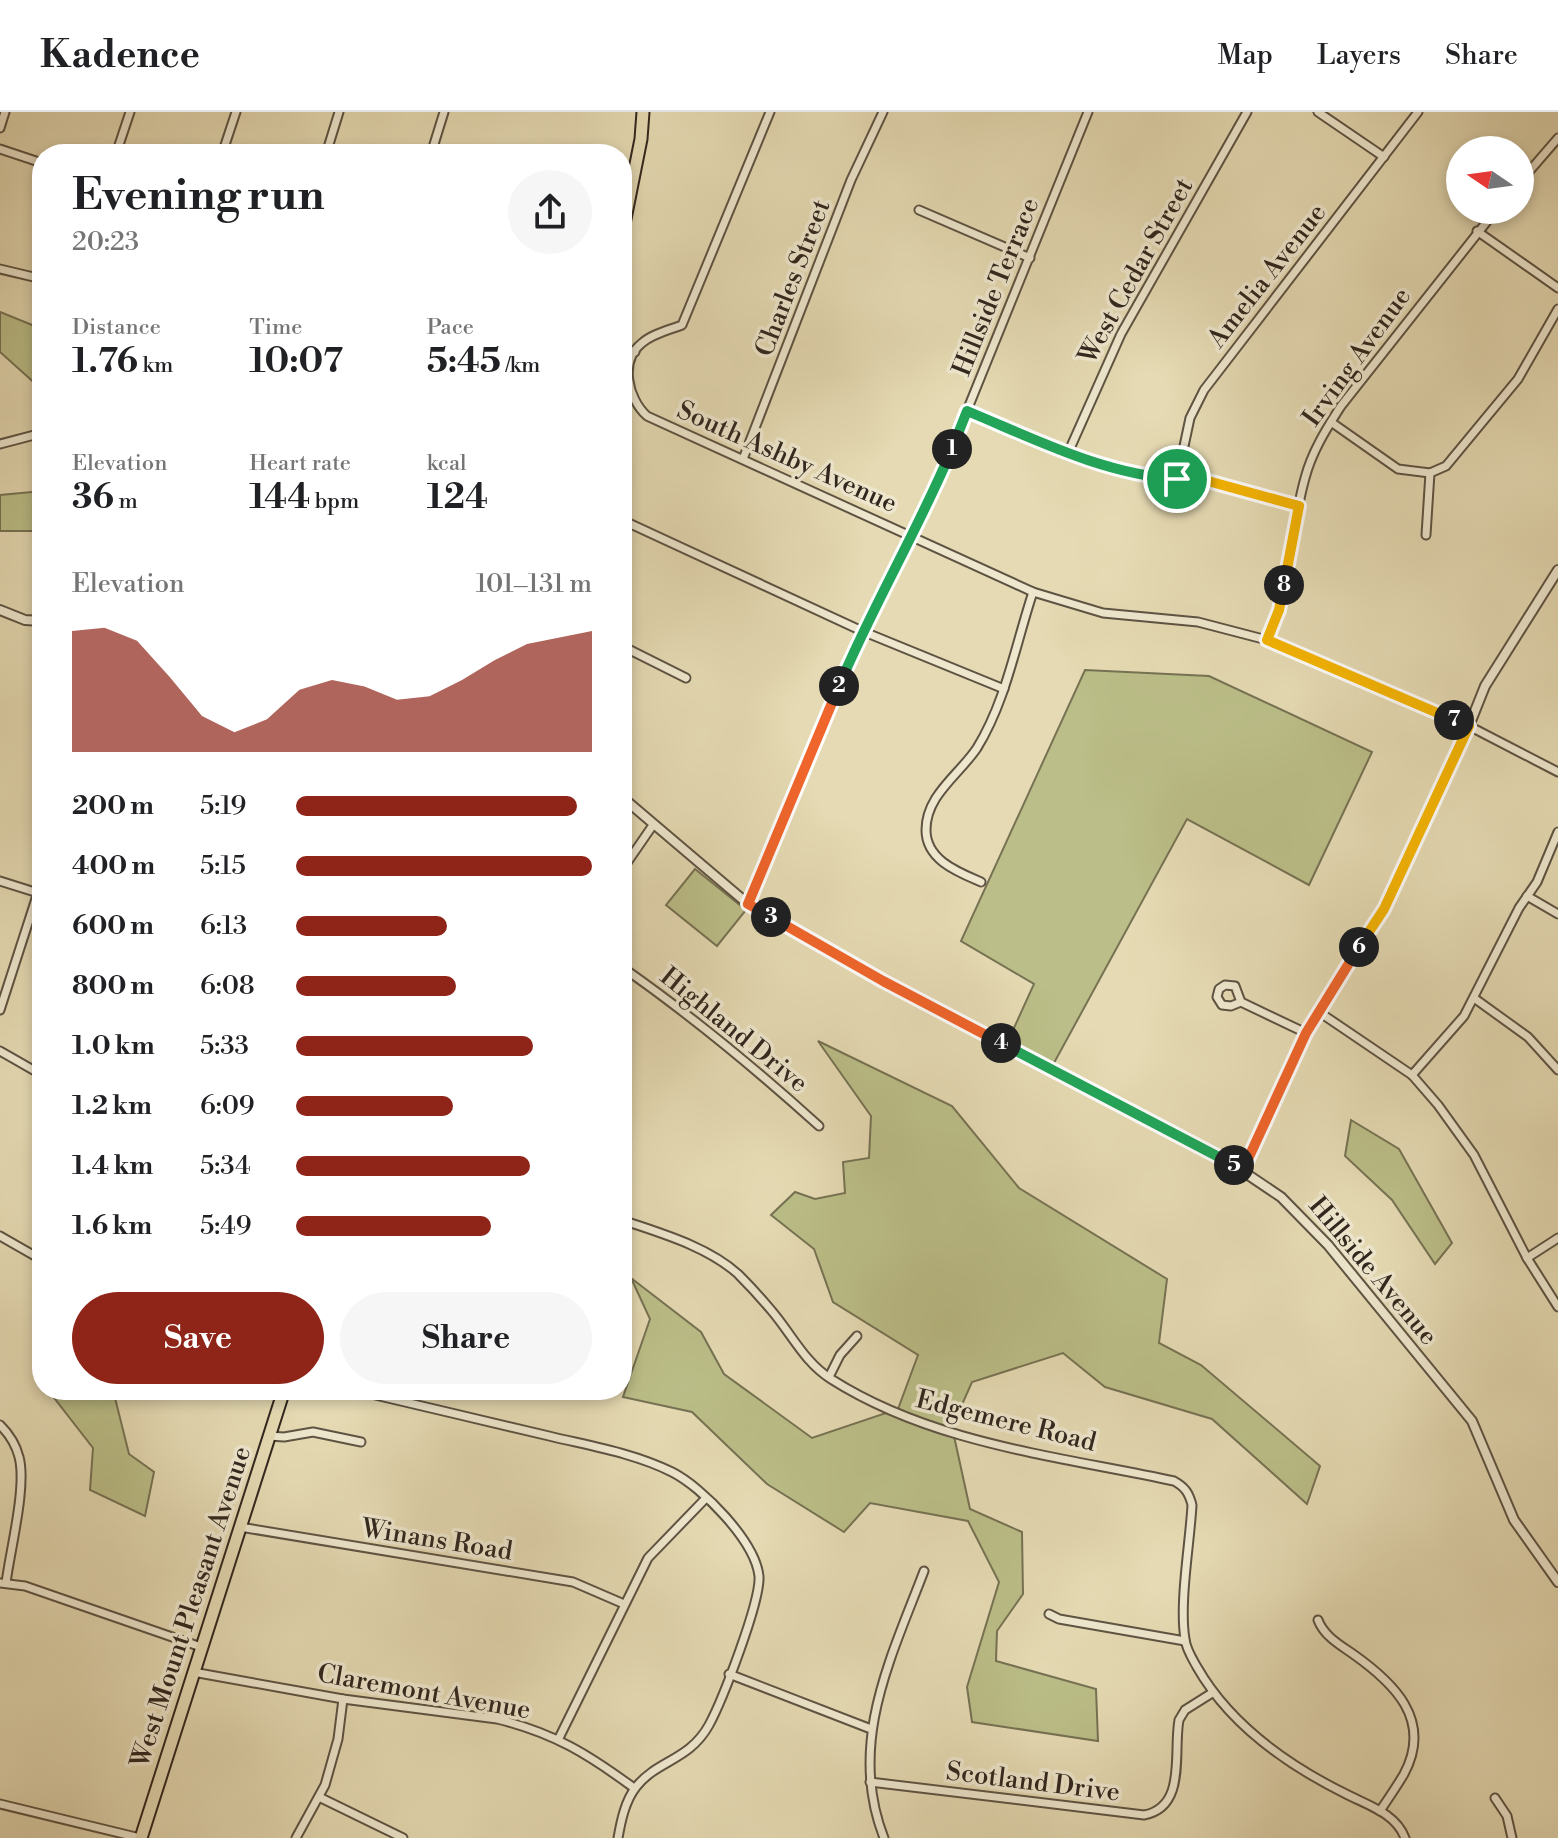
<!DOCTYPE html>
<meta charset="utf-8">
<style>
:root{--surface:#fff;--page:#f6f6f6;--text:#202124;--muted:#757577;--line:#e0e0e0;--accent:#8f2418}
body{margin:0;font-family:"Libre Bodoni",serif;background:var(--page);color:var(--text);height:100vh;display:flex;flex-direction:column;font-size:30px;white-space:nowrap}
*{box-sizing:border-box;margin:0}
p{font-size:26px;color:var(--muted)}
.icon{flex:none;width:44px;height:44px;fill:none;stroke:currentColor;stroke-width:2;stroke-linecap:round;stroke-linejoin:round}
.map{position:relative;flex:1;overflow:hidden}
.drawer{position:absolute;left:32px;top:32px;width:600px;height:1256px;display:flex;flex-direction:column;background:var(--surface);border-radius:32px;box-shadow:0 4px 12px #0003}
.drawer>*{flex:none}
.needle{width:52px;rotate:283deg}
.tools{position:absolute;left:1446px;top:24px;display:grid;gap:16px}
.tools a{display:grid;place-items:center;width:88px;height:88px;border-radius:50%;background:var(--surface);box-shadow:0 4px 12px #0003;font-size:40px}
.pin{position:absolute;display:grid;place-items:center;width:68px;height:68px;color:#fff;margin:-34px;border:4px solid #fff;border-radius:50%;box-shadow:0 2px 8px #0007}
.km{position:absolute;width:40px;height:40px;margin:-20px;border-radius:50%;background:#222;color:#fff;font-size:22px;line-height:40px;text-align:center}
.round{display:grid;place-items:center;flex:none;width:84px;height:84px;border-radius:42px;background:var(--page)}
.headline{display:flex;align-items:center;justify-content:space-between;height:136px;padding:0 40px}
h1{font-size:44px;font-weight:800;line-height:60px}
.figures{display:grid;grid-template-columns:repeat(3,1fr);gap:12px;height:136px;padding:8px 40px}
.figures div{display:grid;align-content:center}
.figures b{font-size:34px;font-weight:800}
.figures small{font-size:22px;font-weight:400}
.figures p{font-size:22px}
.chart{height:224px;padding:16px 40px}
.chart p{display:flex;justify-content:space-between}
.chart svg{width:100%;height:144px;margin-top:8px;fill:var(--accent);opacity:.7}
.action{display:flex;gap:16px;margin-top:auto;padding:16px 40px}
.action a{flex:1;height:92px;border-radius:48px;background:var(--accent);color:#fff;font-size:32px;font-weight:800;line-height:92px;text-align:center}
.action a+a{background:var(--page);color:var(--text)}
ul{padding:0 40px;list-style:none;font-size:26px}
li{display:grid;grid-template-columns:128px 96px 1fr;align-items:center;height:60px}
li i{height:20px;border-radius:10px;background:var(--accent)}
header{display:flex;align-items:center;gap:48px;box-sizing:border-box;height:112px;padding:0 40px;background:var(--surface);border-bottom:2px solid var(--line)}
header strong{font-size:38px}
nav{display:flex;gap:44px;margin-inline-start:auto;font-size:28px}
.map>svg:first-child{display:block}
.green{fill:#bbbe88;stroke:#767253;stroke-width:2}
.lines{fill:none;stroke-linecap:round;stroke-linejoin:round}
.minor-casing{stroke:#5e5343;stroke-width:11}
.tertiary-casing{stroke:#5e5343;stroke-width:12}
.primary-casing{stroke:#31261e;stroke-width:15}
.minor{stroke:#eee7ce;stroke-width:7}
.tertiary{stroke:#eee7ce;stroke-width:8}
.primary{stroke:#e5dab3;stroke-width:11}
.split-1-casing{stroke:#fff;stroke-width:16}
.split-2-casing{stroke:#fff;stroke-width:16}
.split-3-casing{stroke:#fff;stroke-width:16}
.split-4-casing{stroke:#fff;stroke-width:16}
.split-5-casing{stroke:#fff;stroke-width:16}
.split-6-casing{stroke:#fff;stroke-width:16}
.split-7-casing{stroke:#fff;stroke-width:16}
.split-8-casing{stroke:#fff;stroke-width:16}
.split-9-casing{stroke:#fff;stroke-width:16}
.split-1{stroke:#22a559;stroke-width:10}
.split-2{stroke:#22a559;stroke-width:10}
.split-3{stroke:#f0652b;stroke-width:10}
.split-4{stroke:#f0652b;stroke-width:10}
.split-5{stroke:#22a559;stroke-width:10}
.split-6{stroke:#f0652b;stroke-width:10}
.split-7{stroke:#f5b400;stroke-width:10}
.split-8{stroke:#f5b400;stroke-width:10}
.split-9{stroke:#f5b400;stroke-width:10}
.labels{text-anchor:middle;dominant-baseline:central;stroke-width:7;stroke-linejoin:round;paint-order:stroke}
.street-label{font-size:26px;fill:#31261e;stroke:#eee7ce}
</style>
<header>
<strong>Kadence</strong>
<nav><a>Map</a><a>Layers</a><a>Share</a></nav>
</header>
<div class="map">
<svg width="1558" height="1726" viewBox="0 0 1558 1726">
<rect width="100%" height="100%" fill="#e5dab3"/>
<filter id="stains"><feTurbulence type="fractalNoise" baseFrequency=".0025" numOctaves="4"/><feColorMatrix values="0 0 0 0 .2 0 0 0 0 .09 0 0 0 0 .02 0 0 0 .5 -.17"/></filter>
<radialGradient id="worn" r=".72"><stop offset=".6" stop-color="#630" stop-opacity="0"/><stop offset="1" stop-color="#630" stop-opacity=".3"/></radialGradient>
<!-- green -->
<g class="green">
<polygon points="0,200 42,217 42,273 39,275 0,240"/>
<polygon points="42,379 42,419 0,419 0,383"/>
<polygon points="1085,558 1209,564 1372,640 1309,773 1187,707 1054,951 1008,929 1034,872 961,829"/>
<polygon points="695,757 746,798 717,834 666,793"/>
<polygon points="818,929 952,994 1019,1076 1167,1167 1159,1231 1201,1253 1320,1354 1307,1392 1212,1307 1105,1275 1063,1241 972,1270 952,1315 970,1397 1022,1420 1023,1482 997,1519 996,1549 1096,1577 1098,1629 972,1610 967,1575 999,1470 968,1409 870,1391 844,1420 767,1372 692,1300 623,1285 650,1207 631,1166 701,1220 724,1262 812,1326 898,1297 918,1243 833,1190 814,1137 771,1103 795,1080 815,1087 845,1081 843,1050 869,1046 871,1004"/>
<polygon points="1351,1008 1399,1037 1452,1131 1435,1152 1392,1088 1345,1044"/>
<polygon points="48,1278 125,1278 115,1286 129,1342 154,1360 145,1404 90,1378 93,1336"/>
</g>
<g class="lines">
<defs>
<g id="minor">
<path d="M770,0L682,213C669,218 652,222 642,231C619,249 628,287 647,304L1033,480L1103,501L1198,510L1267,528L1469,614L1558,660"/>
<polyline points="1318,0 1384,45"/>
<polyline points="0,16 5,0"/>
<polyline points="0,37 42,51"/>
<polyline points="116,42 130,0"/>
<polyline points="222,42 236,0"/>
<polyline points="326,42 339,0"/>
<polyline points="431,42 444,0"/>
<polyline points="1520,70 1558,26"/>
<polyline points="919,98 1030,146"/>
<polyline points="1477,119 1558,176"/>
<polyline points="0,157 42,167"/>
<polyline points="622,236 635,240"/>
<polyline points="967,299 1109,355 1150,366 1208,369 1299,394"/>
<polyline points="1331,310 1398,357 1430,361 1446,354 1518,267 1558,197"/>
<polyline points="0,332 42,321"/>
<polyline points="1068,341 1121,222 1247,0"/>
<polyline points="743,347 851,68 883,0"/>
<polyline points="1177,367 1190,306 1204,278 1418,0"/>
<polyline points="622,408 862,519 1004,577"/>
<polyline points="1426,423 1430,361"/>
<path d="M1267,528C1289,476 1290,420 1305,366C1312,339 1327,316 1341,294L1496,98"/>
<polyline points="622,534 686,566"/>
<polyline points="622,758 653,713"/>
<polyline points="0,769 38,781"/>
<path d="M981,770C958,760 926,748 926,718C926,683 959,663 977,636C1006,589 1016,531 1033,480"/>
<polyline points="1527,784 1558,802"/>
<polyline points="748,792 862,519 934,380 1088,0"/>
<path d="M622,855C692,904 756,957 819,1014"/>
<polyline points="1474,886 1528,925 1558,958"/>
<polyline points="1241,890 1235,874 1225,873 1219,877 1217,885 1222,893 1231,894 1241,890 1306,921"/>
<polyline points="0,898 42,768"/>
<polyline points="1319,900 1412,963 1438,993 1474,1043 1527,1146 1558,1195"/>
<polyline points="0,939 42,963"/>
<polyline points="1412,963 1464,904 1519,796 1537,770 1558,720"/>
<path d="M622,1108C660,1121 707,1134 738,1162C749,1173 761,1186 771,1198C791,1221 804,1250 831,1267C933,1332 1058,1344 1174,1369C1185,1375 1189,1381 1192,1393C1190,1431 1179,1491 1185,1527C1186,1537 1192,1546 1197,1555C1230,1613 1289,1654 1348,1683C1370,1694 1396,1702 1405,1726"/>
<polyline points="0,1124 42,1148"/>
<polyline points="1527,1146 1558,1126"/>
<polyline points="829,1265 840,1243 857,1224"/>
<path d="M354,1278C419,1293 484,1309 549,1324C590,1334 634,1341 672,1360C702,1375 755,1429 759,1464C761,1489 722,1589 709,1613C689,1649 657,1648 636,1675C625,1689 621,1709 618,1726"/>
<path d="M0,1313C9,1322 16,1333 19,1345C27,1374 10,1439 6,1471"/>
<polyline points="269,1324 284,1325 313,1320 361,1330"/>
<polyline points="240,1415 573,1470 624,1492"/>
<polyline points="0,1471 25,1474 201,1535"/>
<polyline points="1049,1502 1059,1507 1185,1529"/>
<path d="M1318,1508C1324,1524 1340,1533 1353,1542C1394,1571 1433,1608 1404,1662C1397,1674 1388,1687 1380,1699"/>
<path d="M193,1560L343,1587L497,1607C554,1621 588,1642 634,1676"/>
<polyline points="729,1562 871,1617"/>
<polyline points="559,1626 648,1446 706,1386"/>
<path d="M870,1670L1144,1703C1187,1695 1173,1640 1179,1608L1185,1598L1212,1581"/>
<polyline points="319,1685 403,1726"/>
<polyline points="1495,1686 1507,1704 1512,1726"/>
<polyline points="0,1692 140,1726"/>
<polyline points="296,1726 325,1673 338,1627 343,1587"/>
<path d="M884,1726C847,1632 891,1546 924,1459"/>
</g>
<g id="tertiary">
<polyline points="0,498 25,508 42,509"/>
<polyline points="622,685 748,792 911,884 1226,1048 1281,1085 1328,1133 1472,1309 1514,1408 1558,1470"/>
<polyline points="1243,1058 1306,921 1384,797 1469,614 1485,574 1558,458"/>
</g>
<g id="primary">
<polyline points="622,122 641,27 643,0"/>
<polyline points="141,1726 284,1278"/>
</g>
</defs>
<!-- minor casing -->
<use href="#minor" class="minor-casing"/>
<!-- tertiary casing -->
<use href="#tertiary" class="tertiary-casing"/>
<!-- primary casing -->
<use href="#primary" class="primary-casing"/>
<!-- minor -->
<use href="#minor" class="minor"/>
<!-- tertiary -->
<use href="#tertiary" class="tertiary"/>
<!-- primary -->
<use href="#primary" class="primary"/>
</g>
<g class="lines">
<defs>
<path id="split-1" d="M952,337L967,299C1035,327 1103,362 1177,367"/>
<path id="split-2" d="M839,574C873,493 918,418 952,337"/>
<polyline id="split-3" points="771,805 748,792 839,574"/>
<polyline id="split-4" points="771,805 883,869 1001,931"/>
<polyline id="split-5" points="1001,931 1234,1053"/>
<polyline id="split-6" points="1234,1053 1243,1058 1306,921 1359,835"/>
<polyline id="split-7" points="1359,835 1384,797 1469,614 1454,608"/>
<polyline id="split-8" points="1284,473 1279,498 1267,528 1454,608"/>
<polyline id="split-9" points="1177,367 1208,369 1299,394 1284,473"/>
</defs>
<!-- split-1 casing -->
<use href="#split-1" class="split-1-casing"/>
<!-- split-2 casing -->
<use href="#split-2" class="split-2-casing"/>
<!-- split-3 casing -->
<use href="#split-3" class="split-3-casing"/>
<!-- split-4 casing -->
<use href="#split-4" class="split-4-casing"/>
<!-- split-5 casing -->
<use href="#split-5" class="split-5-casing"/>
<!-- split-6 casing -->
<use href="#split-6" class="split-6-casing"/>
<!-- split-7 casing -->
<use href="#split-7" class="split-7-casing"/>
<!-- split-8 casing -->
<use href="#split-8" class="split-8-casing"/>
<!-- split-9 casing -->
<use href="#split-9" class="split-9-casing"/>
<!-- split-1 -->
<use href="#split-1" class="split-1"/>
<!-- split-2 -->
<use href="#split-2" class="split-2"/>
<!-- split-3 -->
<use href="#split-3" class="split-3"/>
<!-- split-4 -->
<use href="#split-4" class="split-4"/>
<!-- split-5 -->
<use href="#split-5" class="split-5"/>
<!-- split-6 -->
<use href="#split-6" class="split-6"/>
<!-- split-7 -->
<use href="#split-7" class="split-7"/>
<!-- split-8 -->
<use href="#split-8" class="split-8"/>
<!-- split-9 -->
<use href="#split-9" class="split-9"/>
</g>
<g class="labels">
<!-- street labels -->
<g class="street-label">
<text transform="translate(1136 159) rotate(-61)">West Cedar Street</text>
<text transform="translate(1267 164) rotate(-52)">Amelia Avenue</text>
<text transform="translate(793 166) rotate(-69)">Charles Street</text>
<text transform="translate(996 175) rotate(-68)">Hillside Terrace</text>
<text transform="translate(1357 245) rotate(-54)">Irving Avenue</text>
<text transform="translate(787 345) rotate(24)">South Ashby Avenue</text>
<text transform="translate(734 918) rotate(39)">Highland Drive</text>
<text transform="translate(1373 1159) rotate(50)">Hillside Avenue</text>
<text transform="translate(1006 1309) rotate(14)">Edgemere Road</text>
<text transform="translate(437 1428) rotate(9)">Winans Road</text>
<text transform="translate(191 1495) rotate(-72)">West Mount Pleasant Avenue</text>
<text transform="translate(424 1580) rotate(10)">Claremont Avenue</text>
<text transform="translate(1033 1670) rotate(7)">Scotland Drive</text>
</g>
</g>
<rect width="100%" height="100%" filter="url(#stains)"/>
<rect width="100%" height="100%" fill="url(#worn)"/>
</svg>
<div class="tools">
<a><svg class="needle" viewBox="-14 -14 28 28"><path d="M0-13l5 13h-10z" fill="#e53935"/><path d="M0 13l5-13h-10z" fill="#757577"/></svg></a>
</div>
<div class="pin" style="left:1177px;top:367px;background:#1e9e55"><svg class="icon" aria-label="arrive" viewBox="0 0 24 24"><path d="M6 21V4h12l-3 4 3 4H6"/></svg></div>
<b class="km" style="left:952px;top:337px">1</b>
<b class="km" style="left:839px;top:574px">2</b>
<b class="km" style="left:771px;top:805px">3</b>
<b class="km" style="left:1001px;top:931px">4</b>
<b class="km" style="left:1234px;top:1053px">5</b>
<b class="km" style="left:1359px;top:835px">6</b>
<b class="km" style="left:1454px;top:608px">7</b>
<b class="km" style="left:1284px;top:473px">8</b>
<section class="drawer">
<div class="headline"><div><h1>Evening run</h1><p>20:23</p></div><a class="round"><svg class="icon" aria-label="share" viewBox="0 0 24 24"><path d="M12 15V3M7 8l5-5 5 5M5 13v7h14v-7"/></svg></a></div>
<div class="figures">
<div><p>Distance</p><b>1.76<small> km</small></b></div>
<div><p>Time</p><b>10:07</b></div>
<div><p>Pace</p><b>5:45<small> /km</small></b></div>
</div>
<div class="figures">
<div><p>Elevation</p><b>36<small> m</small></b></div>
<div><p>Heart rate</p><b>144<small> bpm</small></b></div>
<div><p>kcal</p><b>124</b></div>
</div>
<div class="chart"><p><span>Elevation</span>101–131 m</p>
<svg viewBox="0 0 160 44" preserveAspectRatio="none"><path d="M0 44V7L10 6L20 10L30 21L40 33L50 38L60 34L70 25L80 22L90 24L100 28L110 27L120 22L130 16L140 11L150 9L160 7V44z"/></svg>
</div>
<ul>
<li><b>200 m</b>5:19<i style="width:95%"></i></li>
<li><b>400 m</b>5:15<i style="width:100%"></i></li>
<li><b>600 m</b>6:13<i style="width:51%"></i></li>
<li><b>800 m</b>6:08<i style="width:54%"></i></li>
<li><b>1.0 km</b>5:33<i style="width:80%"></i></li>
<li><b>1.2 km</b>6:09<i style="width:53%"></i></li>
<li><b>1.4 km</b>5:34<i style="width:79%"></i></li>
<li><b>1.6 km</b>5:49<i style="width:66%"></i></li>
</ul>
<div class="action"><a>Save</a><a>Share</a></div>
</section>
</div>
